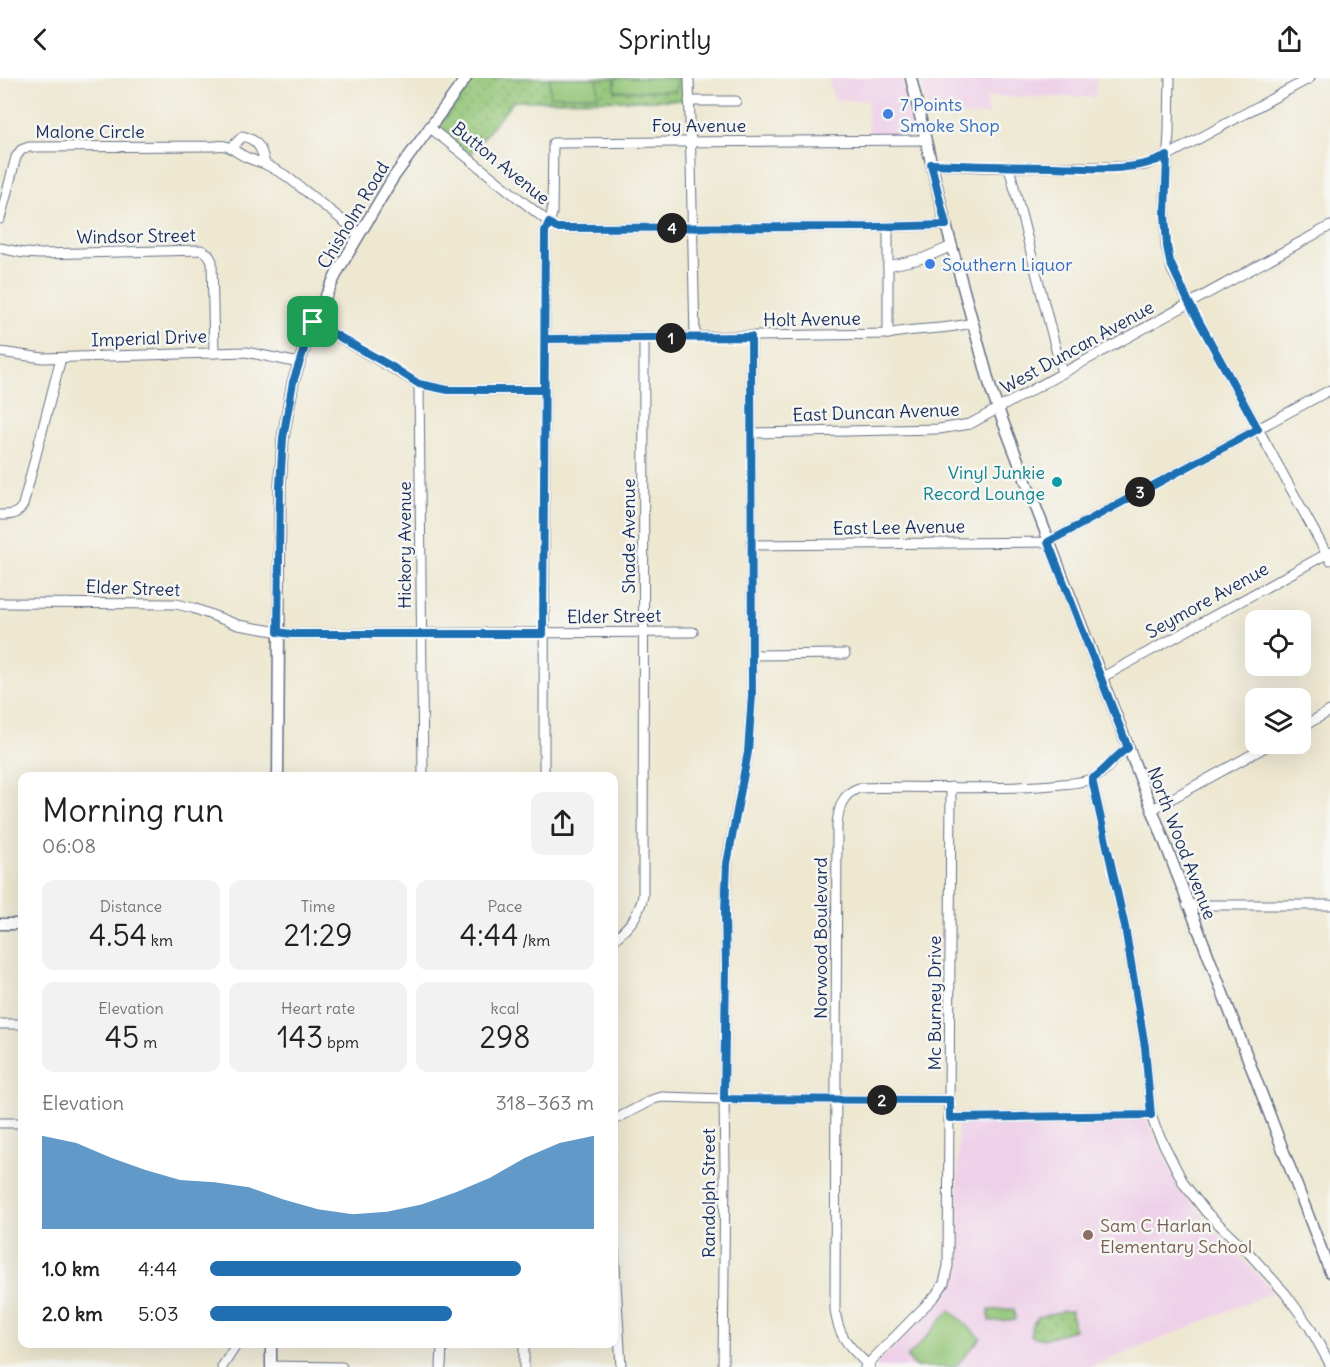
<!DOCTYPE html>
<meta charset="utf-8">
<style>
:root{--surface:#fff;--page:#f2f2f2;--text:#202124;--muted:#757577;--accent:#1f6fb2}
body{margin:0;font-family:Delius,sans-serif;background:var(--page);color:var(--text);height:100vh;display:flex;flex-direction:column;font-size:22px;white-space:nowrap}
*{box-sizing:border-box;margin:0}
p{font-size:20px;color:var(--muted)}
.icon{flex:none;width:33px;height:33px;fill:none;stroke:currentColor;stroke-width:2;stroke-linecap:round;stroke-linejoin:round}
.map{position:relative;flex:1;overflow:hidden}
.sheet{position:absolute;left:18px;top:694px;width:600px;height:576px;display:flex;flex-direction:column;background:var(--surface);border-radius:12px;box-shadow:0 6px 24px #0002}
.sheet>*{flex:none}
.buttons{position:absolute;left:1245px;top:532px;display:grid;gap:12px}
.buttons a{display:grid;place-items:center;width:66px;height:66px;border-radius:12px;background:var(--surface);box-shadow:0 6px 24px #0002;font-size:30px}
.pin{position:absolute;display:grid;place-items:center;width:51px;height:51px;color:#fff;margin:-26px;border-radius:12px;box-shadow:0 3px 9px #0006}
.km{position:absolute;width:30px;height:30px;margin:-15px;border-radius:50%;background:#222;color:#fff;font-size:16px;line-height:30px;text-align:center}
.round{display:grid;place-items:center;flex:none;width:63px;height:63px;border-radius:12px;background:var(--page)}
.overview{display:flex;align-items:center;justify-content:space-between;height:102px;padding:0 24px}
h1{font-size:33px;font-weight:600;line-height:45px}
.metrics{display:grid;grid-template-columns:repeat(3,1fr);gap:9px;height:102px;padding:6px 24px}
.metrics div{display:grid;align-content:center;border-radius:12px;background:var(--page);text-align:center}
.metrics b{font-size:30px;font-weight:600}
.metrics small{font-size:16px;font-weight:400}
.metrics p{font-size:16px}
.chart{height:168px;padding:12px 24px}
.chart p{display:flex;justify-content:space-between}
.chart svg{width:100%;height:108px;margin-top:6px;fill:var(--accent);opacity:.7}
ul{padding:0 24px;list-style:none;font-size:20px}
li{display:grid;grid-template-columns:96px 72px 1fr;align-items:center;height:45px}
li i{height:15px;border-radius:8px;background:var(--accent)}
header{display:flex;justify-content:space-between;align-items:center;height:78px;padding:0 24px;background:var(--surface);font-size:27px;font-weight:600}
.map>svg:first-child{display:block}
.built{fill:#eed0e8}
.grass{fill:url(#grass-dots);stroke:#567a6a;stroke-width:1.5}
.garden{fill:#91c475;stroke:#567a6a;stroke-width:1.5}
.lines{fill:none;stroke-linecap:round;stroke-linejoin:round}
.minor-casing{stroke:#657086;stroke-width:11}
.major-casing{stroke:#657086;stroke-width:13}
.minor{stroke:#fff;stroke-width:9}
.major{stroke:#fff;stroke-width:10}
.route-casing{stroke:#fff;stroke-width:12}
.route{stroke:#1f6fb2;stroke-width:8}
.shop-dot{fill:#3f7fe0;stroke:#f6f6f2;stroke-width:2}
.culture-dot{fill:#0f9aa8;stroke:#f6f6f2;stroke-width:2}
.education-dot{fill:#8d6e63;stroke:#f6f6f2;stroke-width:2}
.labels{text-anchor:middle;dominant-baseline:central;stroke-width:5;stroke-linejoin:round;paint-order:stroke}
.shop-label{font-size:18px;fill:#366cbe;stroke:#f6f6f2;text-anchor:start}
.street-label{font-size:18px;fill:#1b2f5e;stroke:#f6f6f2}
.culture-label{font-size:18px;fill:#0d838f;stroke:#f6f6f2;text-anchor:end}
.education-label{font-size:18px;fill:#785e54;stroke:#f6f6f2;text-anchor:start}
</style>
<header><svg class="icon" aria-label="back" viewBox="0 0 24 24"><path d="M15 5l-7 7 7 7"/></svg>Sprintly<svg class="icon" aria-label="share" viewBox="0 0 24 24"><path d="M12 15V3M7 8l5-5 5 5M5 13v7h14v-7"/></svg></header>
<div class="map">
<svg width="1330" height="1289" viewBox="0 0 1330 1289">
<defs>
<pattern id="grass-dots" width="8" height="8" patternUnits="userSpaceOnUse" patternTransform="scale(1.5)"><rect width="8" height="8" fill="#91c475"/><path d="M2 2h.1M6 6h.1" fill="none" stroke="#76a063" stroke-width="1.8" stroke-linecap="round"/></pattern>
</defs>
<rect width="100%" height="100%" fill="#f6f6f2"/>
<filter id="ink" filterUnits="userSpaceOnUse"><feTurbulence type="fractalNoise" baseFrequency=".0167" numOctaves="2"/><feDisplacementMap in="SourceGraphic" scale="12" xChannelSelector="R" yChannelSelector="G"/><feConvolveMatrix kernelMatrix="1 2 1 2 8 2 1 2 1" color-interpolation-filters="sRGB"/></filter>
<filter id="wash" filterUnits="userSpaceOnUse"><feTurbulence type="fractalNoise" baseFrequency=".008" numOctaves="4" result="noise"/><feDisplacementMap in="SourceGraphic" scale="24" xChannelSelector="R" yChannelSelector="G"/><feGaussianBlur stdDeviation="1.35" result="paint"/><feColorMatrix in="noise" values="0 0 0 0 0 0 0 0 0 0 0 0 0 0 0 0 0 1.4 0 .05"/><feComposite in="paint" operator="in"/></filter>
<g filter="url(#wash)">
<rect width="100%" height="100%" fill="#eee8d1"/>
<!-- built -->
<g class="built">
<polygon points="828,0 902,0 916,59 869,59 867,23 834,22"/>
<polygon points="920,0 1096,0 1095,19 986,19 989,37 930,38"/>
<polygon points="1147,1042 1182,1112 1206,1143 1274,1214 1092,1289 879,1289 876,1286 945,1218 955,1197 957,1182 958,1044"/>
</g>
<!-- grass -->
<g class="grass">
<polygon points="475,0 684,0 685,22 514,23 469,77 436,51"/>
<polygon points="1063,1233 1072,1233 1074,1252 1043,1261 1031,1258 1031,1249 1038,1239"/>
</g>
<!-- garden -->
<g class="garden">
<rect x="550" y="0" width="48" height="18"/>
<rect x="615" y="0" width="61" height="13"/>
<polygon points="1014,1231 1015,1242 989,1243 989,1232"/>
<polygon points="950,1232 981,1260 955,1289 916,1289 907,1280"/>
</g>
</g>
<g filter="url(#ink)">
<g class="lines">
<defs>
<g id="minor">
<polyline points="689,0 695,259"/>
<polyline points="1170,0 1169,54 1165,119 1166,168 1172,192 1189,225 1330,482"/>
<polyline points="689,23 736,23"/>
<polyline points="429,49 556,150 874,149 946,147"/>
<path d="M232,69L243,58C258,62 262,71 265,86L285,97L360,156"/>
<polyline points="931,86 982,89 1120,89 1145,87 1167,78 1310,0"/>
<polyline points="1009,89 1062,295"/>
<path d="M0,141L16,79L21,72L29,69L215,68C230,65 234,74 246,79C252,82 259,84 265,86"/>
<polyline points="888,149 888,256"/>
<polyline points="0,170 24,175 40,176 201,172 208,176 212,183 214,275"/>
<polyline points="888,188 924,180 952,168"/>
<polyline points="313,244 419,306 448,312 545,312"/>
<path d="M545,261L888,256C916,250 944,252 972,245"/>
<polyline points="0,274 43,280 246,274 299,285"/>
<polyline points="419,306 423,699"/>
<polyline points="752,355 939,351 970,346 1330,148"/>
<path d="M0,437C11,437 17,437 23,427L61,280"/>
<polyline points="751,467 1048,464 1330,312"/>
<polyline points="0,525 176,526 193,530 238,547 291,556 693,554"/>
<polyline points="752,577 845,576"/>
<polyline points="1101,600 1330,474"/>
<polyline points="1300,650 1330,633"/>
<polyline points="544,699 545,153 552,136 553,65 925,62"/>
<polyline points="1092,701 1125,849 1145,969 1151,1037 1156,1051 1184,1106 1206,1134 1247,1173 1285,1215 1309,1248 1330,1286"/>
<polyline points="1151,732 1271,666"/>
<polyline points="1187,827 1330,827"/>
<path d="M614,862C629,848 638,840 643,818L644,260"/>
<polyline points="0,946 22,946"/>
<polyline points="950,1040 1151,1037"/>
<polyline points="614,1042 654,1021 662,1019 724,1021 950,1022"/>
<polyline points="0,1045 22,1045"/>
<polyline points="614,1171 621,1289"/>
<polyline points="524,1266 524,1289"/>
<polyline points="271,1288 342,1289"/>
<polyline points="222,1289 237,1266"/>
<polyline points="441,1289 442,1266"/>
<polyline points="723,1289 725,1090 724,1021 726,891 725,833 728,778 748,674 752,617 751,259"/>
<polyline points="865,1289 935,1218 944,1205 948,1188 951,709"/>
<path d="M870,1289C850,1269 838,1260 835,1231L837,746C839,729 842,716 859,710C923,707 988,713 1052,707C1065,705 1082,706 1093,700C1108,694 1114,677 1128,670"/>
</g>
<g id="major">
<polyline points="911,0 946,147 992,315 1330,1194"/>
<polyline points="278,699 280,408 283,360 293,304 313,244 339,191 393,100 466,0"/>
<polyline points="0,846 22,846"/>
<polyline points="271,1289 271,1266"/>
</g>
</defs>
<!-- minor casing -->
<use href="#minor" class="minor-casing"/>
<!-- major casing -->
<use href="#major" class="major-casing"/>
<!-- minor -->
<use href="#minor" class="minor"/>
<!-- major -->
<use href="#major" class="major"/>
</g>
</g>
<g class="lines" filter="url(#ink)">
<defs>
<path id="route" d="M313,244L293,304L283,360L280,408L278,554L291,556H543L545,261L751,259L752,617L748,674L727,786L725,833L726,891L724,1021L950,1022V1040L1151,1037L1145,969L1125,849L1092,701C1107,692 1115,677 1128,670L1048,464L1258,351L1189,225L1170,184L1167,168L1165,136L1167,78C1133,95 1090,90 1053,89C1012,89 972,88 931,86L946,147L874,149L556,150L549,145L545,153L544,312H448L419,306L394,290L313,244"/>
</defs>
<!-- route casing -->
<use href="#route" class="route-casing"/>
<!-- route -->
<use href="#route" class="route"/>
</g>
<!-- markers -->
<g class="shop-dot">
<circle cx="888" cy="36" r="6"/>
<circle cx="930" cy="186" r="6"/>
</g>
<circle class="culture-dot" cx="1057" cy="404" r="6"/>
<circle class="education-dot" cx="1088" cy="1157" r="6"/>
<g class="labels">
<!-- shop labels -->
<g class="shop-label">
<text x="900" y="26">7 Points<tspan x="900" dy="21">Smoke Shop</tspan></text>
<text x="942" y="186">Southern Liquor</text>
</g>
<!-- street labels -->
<g class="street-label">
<text x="699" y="47">Foy Avenue</text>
<text x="90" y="53">Malone Circle</text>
<text transform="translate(501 85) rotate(39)">Button Avenue</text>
<text transform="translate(353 137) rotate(-59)">Chisholm Road</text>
<text transform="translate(136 158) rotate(-1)">Windsor Street</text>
<text transform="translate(812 241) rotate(-1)">Holt Avenue</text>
<text transform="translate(149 260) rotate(-2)">Imperial Drive</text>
<text transform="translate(1077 269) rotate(-29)">West Duncan Avenue</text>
<text transform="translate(876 334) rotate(-2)">East Duncan Avenue</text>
<text transform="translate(899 449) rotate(-1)">East Lee Avenue</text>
<text transform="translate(628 458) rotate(-90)">Shade Avenue</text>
<text transform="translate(404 467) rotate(-90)">Hickory Avenue</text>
<text transform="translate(133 510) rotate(2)">Elder Street</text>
<text transform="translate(1207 522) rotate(-29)">Seymore Avenue</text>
<text transform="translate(614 538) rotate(-1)">Elder Street</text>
<text transform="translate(1182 765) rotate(69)">North Wood Avenue</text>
<text transform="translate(820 860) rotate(-90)">Norwood Boulevard</text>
<text transform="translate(934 925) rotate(-90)">Mc Burney Drive</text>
<text transform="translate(708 1115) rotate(-90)">Randolph Street</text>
</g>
<!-- culture labels -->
<g class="culture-label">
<text x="1045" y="394">Vinyl Junkie<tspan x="1045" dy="21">Record Lounge</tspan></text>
</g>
<!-- education labels -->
<g class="education-label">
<text x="1100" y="1147">Sam C Harlan<tspan x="1100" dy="21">Elementary School</tspan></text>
</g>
</g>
</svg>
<div class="buttons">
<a><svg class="icon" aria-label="locate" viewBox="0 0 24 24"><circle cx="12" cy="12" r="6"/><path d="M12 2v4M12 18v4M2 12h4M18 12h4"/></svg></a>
<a><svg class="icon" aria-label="layers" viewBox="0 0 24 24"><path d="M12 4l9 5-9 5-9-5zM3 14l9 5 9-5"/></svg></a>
</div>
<div class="pin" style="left:313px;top:244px;background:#1e9e55"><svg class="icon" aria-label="arrive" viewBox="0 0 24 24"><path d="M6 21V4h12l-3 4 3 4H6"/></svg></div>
<b class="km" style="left:671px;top:260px">1</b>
<b class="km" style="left:882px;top:1022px">2</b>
<b class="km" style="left:1140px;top:414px">3</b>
<b class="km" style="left:672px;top:150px">4</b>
<section class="sheet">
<div class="overview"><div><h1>Morning run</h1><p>06:08</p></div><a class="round"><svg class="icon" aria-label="share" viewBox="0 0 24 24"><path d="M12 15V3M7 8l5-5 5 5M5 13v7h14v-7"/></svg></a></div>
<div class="metrics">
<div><p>Distance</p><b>4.54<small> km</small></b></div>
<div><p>Time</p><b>21:29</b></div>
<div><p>Pace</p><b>4:44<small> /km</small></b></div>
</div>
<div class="metrics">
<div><p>Elevation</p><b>45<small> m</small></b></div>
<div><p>Heart rate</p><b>143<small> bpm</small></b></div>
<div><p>kcal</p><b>298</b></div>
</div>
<div class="chart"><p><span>Elevation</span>318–363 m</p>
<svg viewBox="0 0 160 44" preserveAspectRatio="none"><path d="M0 44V6L10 9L20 15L30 20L40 24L50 25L60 27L70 32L80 36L90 38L100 37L110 34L120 29L130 23L140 15L150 9L160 6V44z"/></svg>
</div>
<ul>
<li><b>1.0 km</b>4:44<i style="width:81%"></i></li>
<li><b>2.0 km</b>5:03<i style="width:63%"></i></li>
</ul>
</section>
</div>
